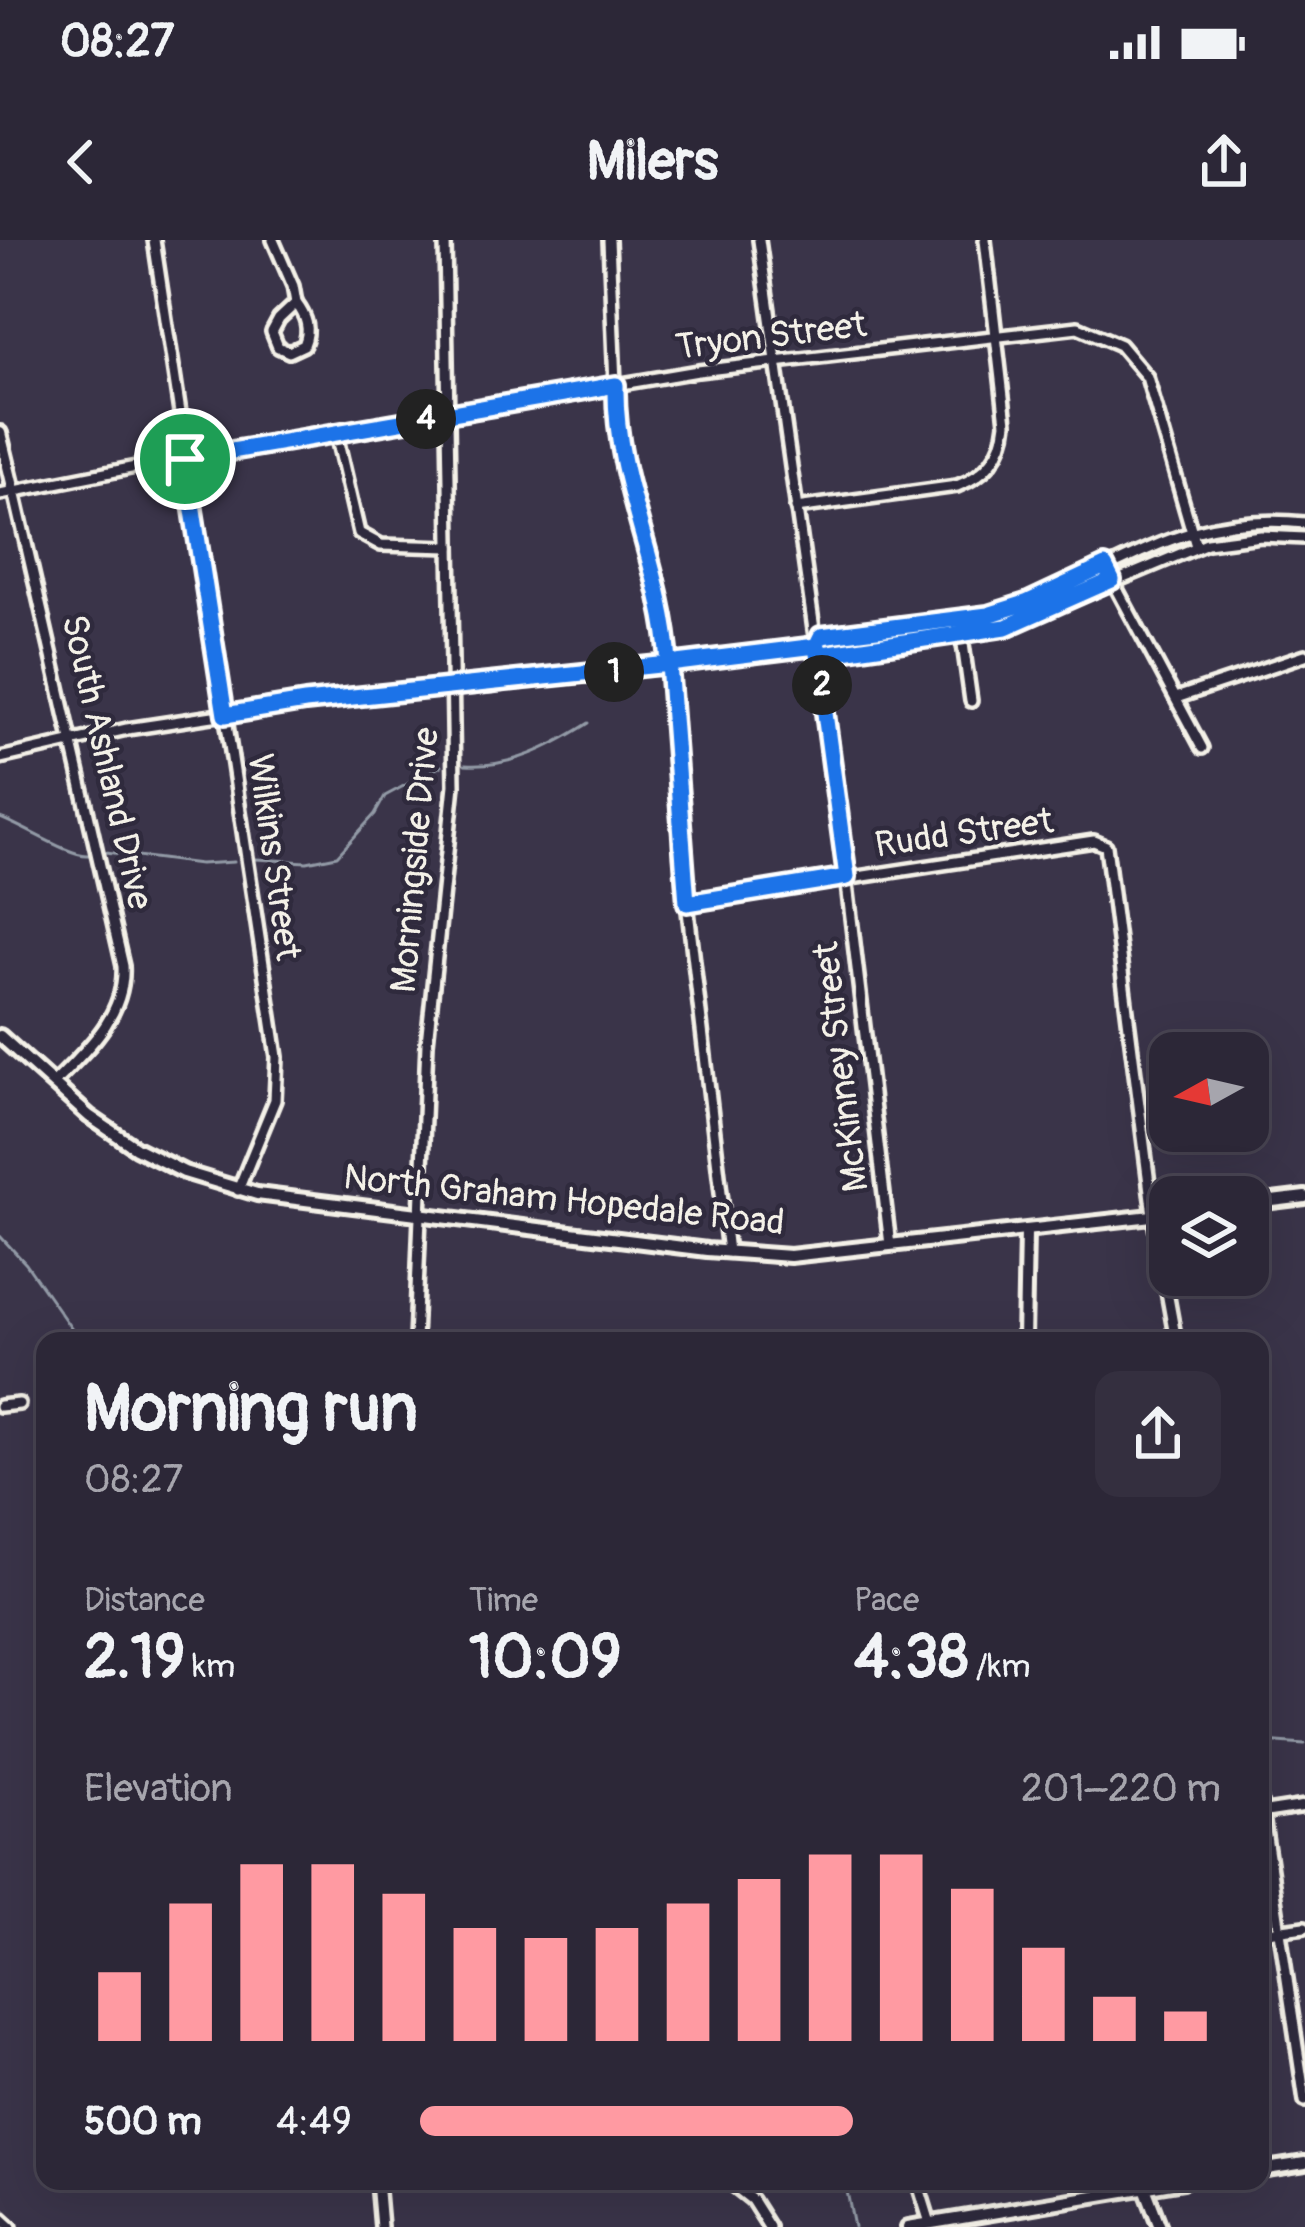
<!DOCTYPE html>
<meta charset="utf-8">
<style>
:root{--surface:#2c2737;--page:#342f3f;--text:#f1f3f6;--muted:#a6a5ad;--line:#484452;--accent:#ff9aa2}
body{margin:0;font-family:Pangolin,sans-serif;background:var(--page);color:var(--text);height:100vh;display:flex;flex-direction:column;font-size:45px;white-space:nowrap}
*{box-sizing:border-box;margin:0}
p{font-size:39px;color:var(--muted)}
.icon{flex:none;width:66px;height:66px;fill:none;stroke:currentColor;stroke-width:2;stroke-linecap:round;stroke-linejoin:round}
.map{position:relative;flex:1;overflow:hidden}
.panel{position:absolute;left:36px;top:1092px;width:1233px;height:858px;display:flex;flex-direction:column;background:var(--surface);border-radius:24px;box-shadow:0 12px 48px #0002,0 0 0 3px var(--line)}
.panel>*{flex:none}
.needle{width:78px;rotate:262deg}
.controls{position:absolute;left:1149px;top:792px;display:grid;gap:24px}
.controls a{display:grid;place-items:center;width:120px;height:120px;border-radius:24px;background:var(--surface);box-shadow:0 12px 48px #0002,0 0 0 3px var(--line);font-size:60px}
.pin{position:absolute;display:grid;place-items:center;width:102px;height:102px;color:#fff;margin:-51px;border:6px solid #fff;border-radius:50%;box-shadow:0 3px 12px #0007}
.km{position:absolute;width:60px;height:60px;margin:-30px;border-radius:50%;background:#222;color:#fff;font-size:33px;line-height:60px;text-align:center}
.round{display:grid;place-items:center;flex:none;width:126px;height:126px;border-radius:24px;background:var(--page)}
.summary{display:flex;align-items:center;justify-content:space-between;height:204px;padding:0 48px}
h1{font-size:66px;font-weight:800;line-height:90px}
.metrics{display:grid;grid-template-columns:repeat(3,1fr);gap:18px;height:204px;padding:12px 48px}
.metrics div{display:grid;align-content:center}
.metrics b{font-size:60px;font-weight:800}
.metrics small{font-size:33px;font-weight:400}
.metrics p{font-size:33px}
.chart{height:336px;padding:24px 48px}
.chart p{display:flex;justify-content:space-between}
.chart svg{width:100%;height:216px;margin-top:12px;stroke:var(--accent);stroke-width:6}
ul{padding:0 48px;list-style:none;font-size:39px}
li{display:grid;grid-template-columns:192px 144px 1fr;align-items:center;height:90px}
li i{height:30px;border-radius:15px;background:var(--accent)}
.status{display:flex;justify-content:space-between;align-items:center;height:84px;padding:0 60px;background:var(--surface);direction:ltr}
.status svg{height:33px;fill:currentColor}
header{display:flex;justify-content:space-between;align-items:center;height:156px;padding:0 48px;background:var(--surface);font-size:54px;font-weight:800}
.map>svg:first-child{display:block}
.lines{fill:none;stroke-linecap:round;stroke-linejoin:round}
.stream{stroke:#929aa6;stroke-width:3}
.minor-casing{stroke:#f4f1e8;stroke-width:18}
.tertiary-casing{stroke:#f4f1e8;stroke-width:20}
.minor{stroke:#2f2a3d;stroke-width:9}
.tertiary{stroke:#2f2a3d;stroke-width:10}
.route-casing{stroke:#fff;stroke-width:24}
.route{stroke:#1a73e8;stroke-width:15}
.labels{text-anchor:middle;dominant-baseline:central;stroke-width:9;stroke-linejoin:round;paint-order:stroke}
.street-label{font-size:36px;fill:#f4f1e8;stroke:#2f2a3d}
</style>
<div class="status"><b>08:27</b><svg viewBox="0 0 49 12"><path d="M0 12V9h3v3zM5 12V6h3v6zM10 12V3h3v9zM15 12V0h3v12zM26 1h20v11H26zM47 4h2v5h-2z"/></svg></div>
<header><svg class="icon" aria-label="back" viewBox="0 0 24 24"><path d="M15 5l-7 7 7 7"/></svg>Milers<svg class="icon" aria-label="share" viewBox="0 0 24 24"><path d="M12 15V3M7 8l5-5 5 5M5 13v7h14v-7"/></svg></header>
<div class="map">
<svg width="1305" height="1987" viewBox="0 0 1305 1987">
<rect width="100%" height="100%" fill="#3a3449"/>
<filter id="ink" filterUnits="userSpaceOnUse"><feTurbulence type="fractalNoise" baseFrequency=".00833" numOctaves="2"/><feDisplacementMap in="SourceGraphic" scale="24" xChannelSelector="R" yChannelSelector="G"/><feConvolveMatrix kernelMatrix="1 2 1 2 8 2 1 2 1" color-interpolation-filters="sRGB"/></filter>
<g filter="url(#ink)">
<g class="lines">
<!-- stream -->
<g class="stream">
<path d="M465,525C511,528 551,507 589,483"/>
<path d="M0,578C23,586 71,617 89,615"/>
<polyline points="106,612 200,624 234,622"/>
<polyline points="256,619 307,622 337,616 375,574 385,556 441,526"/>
<polyline points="0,996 26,1024 80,1101"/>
<polyline points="1264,1501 1305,1504"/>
<polyline points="845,1941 854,1987"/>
</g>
<defs>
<g id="minor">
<polyline points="154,0 277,817 275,860 238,950"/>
<polyline points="273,0 293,46 296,63"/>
<polyline points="609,0 616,168 626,235 658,345 668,401 681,611 728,1012"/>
<polyline points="759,0 831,510 890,1005"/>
<path d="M296,63C306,76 311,89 304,105L289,112L278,107L272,92L279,79Z"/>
<polyline points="336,194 359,293 381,305 450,307"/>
<path d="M14,251L123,726C126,776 85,811 53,844"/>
<polyline points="0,254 156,223 698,131 1078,87 1120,105 1147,137 1196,306"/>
<path d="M796,268L957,246C987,235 1003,214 1006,183L985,0"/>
<polyline points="1110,336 1202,508"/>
<polyline points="961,390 971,461"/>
<polyline points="816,406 823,414 1006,387 1207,303 1261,296 1305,298"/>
<polyline points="1176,458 1305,415"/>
<path d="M0,518L127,489L305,462L612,433L816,406L821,396C881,389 948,388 1006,370C1119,335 1174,270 1305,283"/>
<polyline points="687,663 1094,601 1106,606 1153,975 1176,1101"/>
<polyline points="415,1101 427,803 454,545 445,0"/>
<polyline points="0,1166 19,1164"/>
<polyline points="1260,1556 1305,1861"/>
<polyline points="1260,1573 1305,1566"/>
<polyline points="1260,1693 1305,1687"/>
<polyline points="377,1941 381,1987"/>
<polyline points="728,1941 752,1960 769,1987"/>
<polyline points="917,1941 930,1983"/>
<polyline points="0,1977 11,1987"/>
</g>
<g id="tertiary">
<polyline points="0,193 14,251"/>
<polyline points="0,796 89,876 136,908 184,932 257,954 707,1010 790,1016 1170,974"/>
<polyline points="1248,964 1305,957"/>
<polyline points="1024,1101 1026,992"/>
<polyline points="1260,1930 1305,1923"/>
<polyline points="1144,1945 1160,1987"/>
<polyline points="908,1987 1184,1941"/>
</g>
</defs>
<!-- minor casing -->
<use href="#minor" class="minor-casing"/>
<!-- tertiary casing -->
<use href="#tertiary" class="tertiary-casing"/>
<!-- minor -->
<use href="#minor" class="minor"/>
<!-- tertiary -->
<use href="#tertiary" class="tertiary"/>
</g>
</g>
<g class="lines" filter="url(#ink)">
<defs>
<path id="route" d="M185,219L225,475L305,462L669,424L687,663L847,637L816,406L821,396L988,375L1026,363L1105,326L1112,340L1006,387L823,414L816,406L669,424C664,329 614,241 616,145L185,219"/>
</defs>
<!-- route casing -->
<use href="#route" class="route-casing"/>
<!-- route -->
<use href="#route" class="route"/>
</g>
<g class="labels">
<!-- street labels -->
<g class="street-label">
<text transform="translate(771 96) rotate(-7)">Tryon Street</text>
<text transform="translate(107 522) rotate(77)">South Ashland Drive</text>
<text transform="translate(964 593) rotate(-8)">Rudd Street</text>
<text transform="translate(274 617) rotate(82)">Wilkins Street</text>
<text transform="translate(415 620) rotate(-85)">Morningside Drive</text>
<text transform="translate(841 827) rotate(-97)">McKinney Street</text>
<text transform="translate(564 960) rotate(6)">North Graham Hopedale Road</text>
</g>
</g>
</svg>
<div class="controls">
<a><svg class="needle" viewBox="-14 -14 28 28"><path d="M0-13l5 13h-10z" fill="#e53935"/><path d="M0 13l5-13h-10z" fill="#a6a5ad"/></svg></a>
<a><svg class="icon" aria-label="layers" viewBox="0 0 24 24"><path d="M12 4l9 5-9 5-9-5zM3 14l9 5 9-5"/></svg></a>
</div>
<div class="pin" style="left:185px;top:219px;background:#1e9e55"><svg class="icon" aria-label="arrive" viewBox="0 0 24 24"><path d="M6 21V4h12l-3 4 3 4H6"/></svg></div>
<b class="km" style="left:614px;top:432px">1</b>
<b class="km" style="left:822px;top:445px">2</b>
<b class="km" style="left:426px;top:179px">4</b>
<section class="panel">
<div class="summary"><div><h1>Morning run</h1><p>08:27</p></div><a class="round"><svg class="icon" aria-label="share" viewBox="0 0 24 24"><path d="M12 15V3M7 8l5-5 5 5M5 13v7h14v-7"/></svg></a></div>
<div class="metrics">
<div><p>Distance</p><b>2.19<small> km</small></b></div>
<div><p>Time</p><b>10:09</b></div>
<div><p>Pace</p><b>4:38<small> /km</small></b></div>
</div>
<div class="chart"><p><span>Elevation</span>201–220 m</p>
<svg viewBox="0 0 160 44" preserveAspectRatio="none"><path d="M5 44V30M15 44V16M25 44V8M35 44V8M45 44V14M55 44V21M65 44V23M75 44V21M85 44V16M95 44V11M105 44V6M115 44V6M125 44V13M135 44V25M145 44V35M155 44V38"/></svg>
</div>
<ul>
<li><b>500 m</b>4:49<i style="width:54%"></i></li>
</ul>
</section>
</div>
